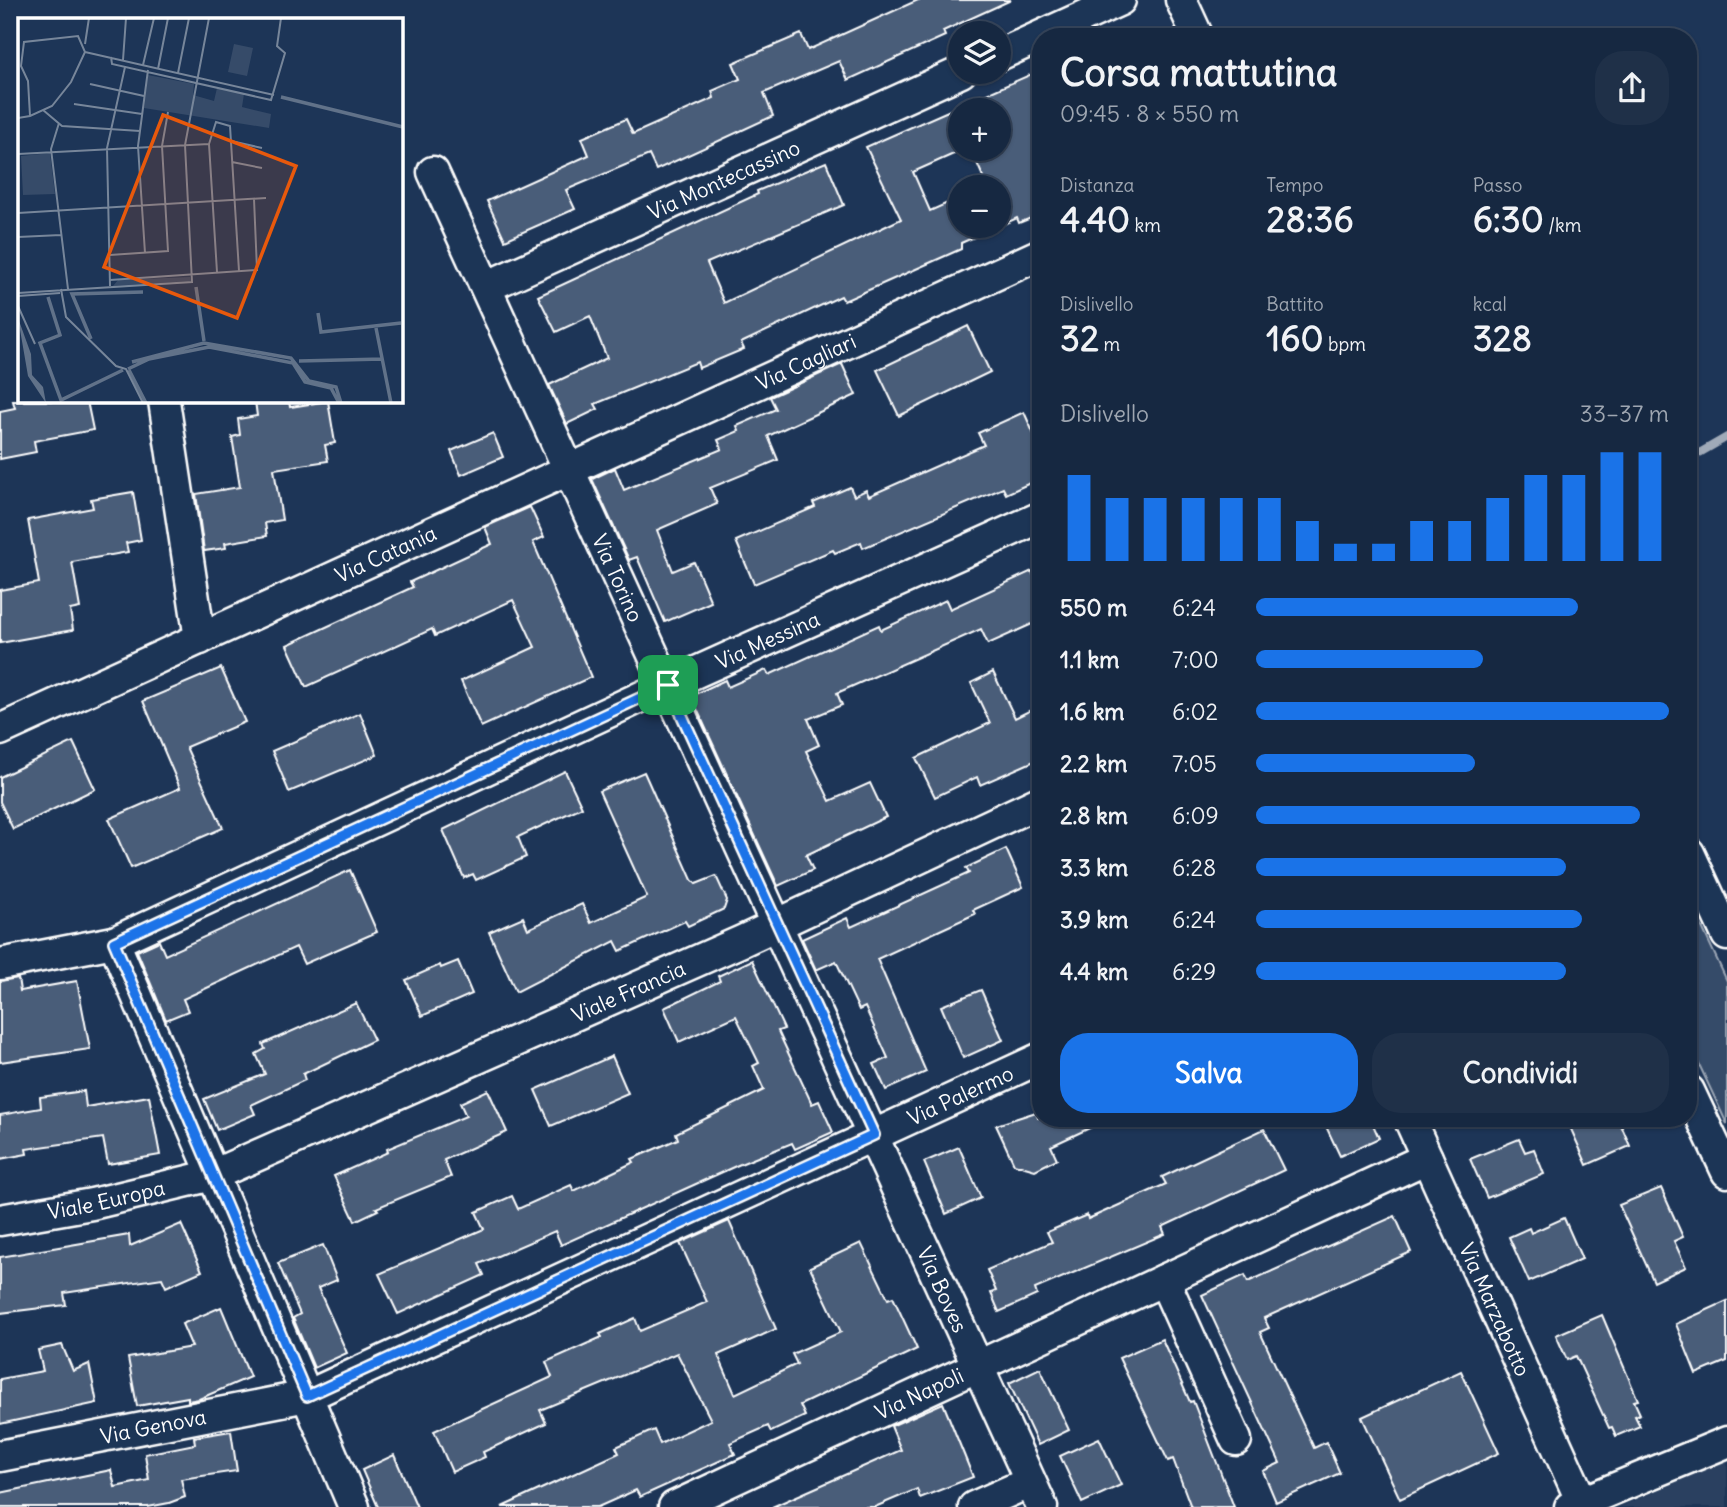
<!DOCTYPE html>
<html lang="it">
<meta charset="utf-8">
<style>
:root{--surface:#162841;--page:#1f3048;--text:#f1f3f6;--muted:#9ea6b1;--line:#35445a;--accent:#1a73e8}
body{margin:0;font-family:Delius,sans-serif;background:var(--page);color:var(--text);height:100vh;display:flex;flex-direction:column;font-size:26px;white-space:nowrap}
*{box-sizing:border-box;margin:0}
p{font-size:23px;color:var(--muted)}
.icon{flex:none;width:38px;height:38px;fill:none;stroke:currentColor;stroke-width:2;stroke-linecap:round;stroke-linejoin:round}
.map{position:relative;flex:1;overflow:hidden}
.side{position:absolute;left:1032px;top:28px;width:665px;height:1099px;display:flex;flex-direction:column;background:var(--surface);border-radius:28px;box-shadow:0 2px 5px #0004,0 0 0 2px var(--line)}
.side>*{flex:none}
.buttons{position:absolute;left:948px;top:21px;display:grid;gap:14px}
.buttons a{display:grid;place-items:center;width:63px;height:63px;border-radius:50%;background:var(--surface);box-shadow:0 2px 5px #0004,0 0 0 2px var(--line);font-size:35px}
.pin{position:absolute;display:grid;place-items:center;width:60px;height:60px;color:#fff;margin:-30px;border-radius:14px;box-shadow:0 4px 10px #0006}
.round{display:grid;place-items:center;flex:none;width:74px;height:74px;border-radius:28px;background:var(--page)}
.headline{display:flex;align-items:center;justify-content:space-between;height:119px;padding:0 28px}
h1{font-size:38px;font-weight:700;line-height:52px}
.figures{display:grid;grid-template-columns:repeat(3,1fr);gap:10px;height:119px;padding:7px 28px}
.figures div{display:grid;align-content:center}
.figures b{font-size:35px;font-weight:700}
.figures small{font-size:19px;font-weight:400}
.figures p{font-size:19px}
.chart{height:196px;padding:14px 28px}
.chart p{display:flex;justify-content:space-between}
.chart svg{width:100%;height:126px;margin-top:7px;stroke:var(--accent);stroke-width:6}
.button{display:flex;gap:14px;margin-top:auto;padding:14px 28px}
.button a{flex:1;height:80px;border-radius:28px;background:var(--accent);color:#fff;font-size:28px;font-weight:700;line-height:80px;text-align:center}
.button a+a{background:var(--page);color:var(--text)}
ul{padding:0 28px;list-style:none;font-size:23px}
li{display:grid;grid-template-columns:112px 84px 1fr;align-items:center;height:52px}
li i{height:18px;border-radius:9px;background:var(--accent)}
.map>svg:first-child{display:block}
.built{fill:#2a4161}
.green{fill:#364b69;stroke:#9aa5b4;stroke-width:2}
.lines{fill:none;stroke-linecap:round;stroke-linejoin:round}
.stream{stroke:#a0aab8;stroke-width:8}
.building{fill:#4a5d79;stroke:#fff;stroke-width:2;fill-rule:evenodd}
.minor-casing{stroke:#fff;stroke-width:35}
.minor{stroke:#1d3557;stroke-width:30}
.route-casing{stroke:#fff;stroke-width:14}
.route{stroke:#1a73e8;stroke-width:9}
.labels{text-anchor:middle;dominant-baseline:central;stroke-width:7;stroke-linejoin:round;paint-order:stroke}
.street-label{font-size:21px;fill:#fff;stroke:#1d3557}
.inset-river{fill:none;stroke:#617289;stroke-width:3.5}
.inset-road{fill:none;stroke:#77869a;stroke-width:2}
.view{fill:#e8590c;fill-opacity:0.15;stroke:#e8590c;stroke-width:3.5}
.inset-edge{fill:none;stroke:#fff;stroke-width:3.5}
</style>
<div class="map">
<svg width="1727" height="1507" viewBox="0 0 1727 1507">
<rect width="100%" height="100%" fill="#1d3557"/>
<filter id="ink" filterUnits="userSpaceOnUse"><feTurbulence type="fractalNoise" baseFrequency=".0143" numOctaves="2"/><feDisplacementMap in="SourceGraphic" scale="14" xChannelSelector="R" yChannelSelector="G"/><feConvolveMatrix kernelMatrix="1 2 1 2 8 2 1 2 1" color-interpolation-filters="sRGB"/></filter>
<g filter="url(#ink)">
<!-- built -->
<polygon class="built" points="1727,1460 1727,1507 1620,1507"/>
<!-- green -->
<polygon class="green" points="1689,899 1727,981 1727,1124 1689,1043"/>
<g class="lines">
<!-- stream -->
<polyline class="stream" points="1689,459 1727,437"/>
</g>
<!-- building -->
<g class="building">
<polygon points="918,0 1011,0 943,31 945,36 848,80 839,61 764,93 773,116 656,170 649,155 566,190 575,209 505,240 487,201 589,155 582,138 626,119 633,134 714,98 712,91 740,79 733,63 801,34 808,50"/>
<path d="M1041,70V214L1019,223L1017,218L961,243V249L844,301L841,296L741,343L744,349L699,368L697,362L595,404L598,409L567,424L549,385L607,358L590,316L556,332L538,296L758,194L757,191L826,162L844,205L707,263L724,303L901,219L866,147ZM961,110H999V149H971L987,186L984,187H999V226H961V197L930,211L913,172L965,149H961Z"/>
<polygon points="968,326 990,372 899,416 877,370"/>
<polygon points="842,364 856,395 768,436 778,460 710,488 717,504 657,530 673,571 694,562 711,602 665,622 637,557 629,560 592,479 615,468 624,490 722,449 718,440 739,431 737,426 776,409 770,397"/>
<polygon points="13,401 87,401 93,430 34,441 36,452 0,459 0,411 15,408"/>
<polygon points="255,401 289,401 290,407 328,401 335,443 325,445 328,461 274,469 282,520 265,523 267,536 225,543 226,548 204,551 196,494 240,487 232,437 240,435 238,419 257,416"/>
<polygon points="1024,412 1041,450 1041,478 1006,494 1003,488 863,548 861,542 835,553 833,550 754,584 736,541 815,507 813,503 850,487 854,496 866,490 869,496 984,445 978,433"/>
<polygon points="493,433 503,457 461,475 451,451"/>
<polygon points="133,492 141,540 126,543 128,552 72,562 80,608 70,610 73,630 0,643 0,590 39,583 28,520 93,508 91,499"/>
<polygon points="530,507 544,537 533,542 591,677 481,727 461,681 535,647 513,600 435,636 432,629 306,687 287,645 413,587 410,582 492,544 485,527"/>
<polygon points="1032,571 1041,593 1041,620 988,644 981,629 837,693 842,705 808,719 819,745 806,751 830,801 870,783 886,817 806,855 813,870 778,886 691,696 725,680 728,687 766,670 769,675 879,625 881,630 946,600 950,609"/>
<polygon points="221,668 245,722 186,747 223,828 131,868 109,819 180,788 143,701"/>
<polygon points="993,672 1015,718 1041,705 1041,758 980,785 977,777 935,797 916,758 990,723 971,683"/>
<polygon points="360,713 377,755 289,792 272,751"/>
<polygon points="73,742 95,789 13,829 0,802 0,777"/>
<polygon points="565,771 582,807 518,837 526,857 476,880 473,874 464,878 443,830"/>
<polygon points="644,772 692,880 696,884 716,876 727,900 724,909 688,926 685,921 620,951 615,941 516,992 489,932 523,917 528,929 582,904 591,923 647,897 599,791"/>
<polygon points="1006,849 1023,887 973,910 975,914 877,959 926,1072 886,1090 874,1064 888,1058 865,1007 859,1010 836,961 816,970 802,939 847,918 851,927 969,873 966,868"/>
<polygon points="350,870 377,932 304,964 296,947 183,999 188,1011 166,1020 137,951 159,941 165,955"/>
<polygon points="752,960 784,1029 778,1031 812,1104 819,1101 833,1132 795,1149 792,1143 738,1165 561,1245 555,1231 479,1264 484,1275 398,1314 379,1274 484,1229 476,1212 512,1196 518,1209 571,1185 574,1191 634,1162 632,1159 678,1139 676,1133 764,1090 753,1066 759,1063 736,1016 679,1042 664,1008 720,981 718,976"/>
<polygon points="458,961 472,994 422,1016 406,980 440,965 441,968"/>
<polygon points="18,978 20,991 77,981 90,1049 0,1062 0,981"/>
<polygon points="981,990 1003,1040 963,1058 941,1006"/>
<polygon points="356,1003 374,1040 303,1074 305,1080 251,1105 255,1114 217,1130 204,1099 265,1074 256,1054 265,1049 263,1044"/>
<polygon points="612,1056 628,1093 551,1126 535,1090"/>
<polygon points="488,1090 507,1132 444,1160 451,1177 376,1208 378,1210 355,1221 334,1176 388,1152 387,1149 466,1116 460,1103"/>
<polygon points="84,1091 86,1107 149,1096 160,1155 108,1164 103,1138 26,1149 27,1154 0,1159 0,1115 41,1108 40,1097"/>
<polygon points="1036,1112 1038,1118 1111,1118 1051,1146 1057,1159 1035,1170 1014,1164 996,1125"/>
<polygon points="1322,1118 1370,1118 1379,1138 1340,1156"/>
<polygon points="1566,1118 1618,1118 1630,1146 1587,1165"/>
<polygon points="1264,1129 1284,1170 1162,1227 1165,1234 1035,1289 1037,1295 999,1312 991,1293 996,1291 987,1270 1052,1242 1047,1232 1087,1215 1088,1219 1166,1184 1162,1177"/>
<polygon points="1519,1139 1525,1152 1534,1149 1544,1174 1487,1198 1470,1159"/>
<polygon points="959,1147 981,1198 946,1214 924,1162"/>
<polygon points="1661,1188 1683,1237 1674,1241 1686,1267 1654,1282 1619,1205"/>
<polygon points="1395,1216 1411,1252 1264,1318 1269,1328 1260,1332 1314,1448 1326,1442 1340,1473 1276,1502 1263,1471 1280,1463 1202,1295 1245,1275 1248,1282"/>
<polygon points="1564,1218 1582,1259 1529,1282 1509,1237 1529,1228 1531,1233"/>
<polygon points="729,1221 776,1329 718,1355 735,1394 797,1364 792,1354 841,1332 810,1267 861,1243 888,1299 893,1297 917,1349 800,1405 805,1416 771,1432 768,1426 730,1443 735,1454 640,1497 636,1490 598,1507 502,1507 619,1453 616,1447 654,1430 660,1444 711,1420 677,1353 540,1410 546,1423 483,1452 485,1457 452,1472 434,1431 552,1377 546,1362 602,1337 600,1334 635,1318 640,1331 707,1302 680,1243"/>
<polygon points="181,1224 202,1271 166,1287 162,1278 64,1293 66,1305 0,1313 0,1257 129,1235 130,1246"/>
<polygon points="323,1245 337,1280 318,1288 347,1353 314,1368 293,1318 300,1314 278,1263"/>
<polygon points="1727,1301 1727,1361 1696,1374 1676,1324"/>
<polygon points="221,1307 250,1377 199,1399 188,1401 188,1397 137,1406 128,1358 192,1347 182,1324"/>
<polygon points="1602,1315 1638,1400 1634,1401 1640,1414 1635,1416 1640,1426 1616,1436 1612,1427 1609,1428 1576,1356 1567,1360 1556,1335"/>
<polygon points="1162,1339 1190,1402 1193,1401 1234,1507 1191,1507 1173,1459 1168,1461 1119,1358"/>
<polygon points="62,1345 73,1371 89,1364 97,1403 0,1424 0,1379 43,1371 38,1350"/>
<polygon points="1040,1368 1069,1430 1038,1445 1009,1383"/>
<polygon points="1461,1371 1499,1453 1400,1499 1362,1417"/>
<polygon points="943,1403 973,1477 920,1498 917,1489 875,1507 772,1507 901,1450 891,1426"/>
<polygon points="231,1431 237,1471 181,1479 185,1497 169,1503 148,1507 0,1507 0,1493 111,1470 115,1487 149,1480 145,1454 195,1444 194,1437"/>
<polygon points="1099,1438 1121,1485 1082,1503 1060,1456"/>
<polygon points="394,1455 417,1507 378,1507 362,1470"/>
</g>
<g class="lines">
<defs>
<g id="minor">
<polyline points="1181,0 1198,37"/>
<polyline points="999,55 1120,0"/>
<path id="s1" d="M433,172L1042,1507"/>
<path id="s2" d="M486,287L961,72"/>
<polyline points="164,401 200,639"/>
<path id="s3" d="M0,730L1041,254"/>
<polyline points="1689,853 1727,935"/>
<polyline points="114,942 354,1507"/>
<path id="s4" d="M0,964L114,942L643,696L1041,517"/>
<polyline points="1689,1091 1727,1172"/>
<path id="s5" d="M1409,1118L1582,1502"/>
<path id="s6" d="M0,1220L92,1204L213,1175L742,941L1041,801"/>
<polyline points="1164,1280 1236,1440"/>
<path id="s7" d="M0,1456L307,1396L1041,1058"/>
<path id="s8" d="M674,1507L1427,1158"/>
<polyline points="974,1507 1030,1482"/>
<polyline points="1570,1507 1727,1442"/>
</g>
</defs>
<!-- minor casing -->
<use href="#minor" class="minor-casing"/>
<!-- minor -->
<use href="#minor" class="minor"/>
</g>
</g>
<g class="lines" filter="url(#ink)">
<defs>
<polygon id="route" points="668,685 874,1135 307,1396 114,942"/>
</defs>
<!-- route casing -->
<use href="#route" class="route-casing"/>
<!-- route -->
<use href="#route" class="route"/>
</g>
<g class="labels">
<!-- street labels -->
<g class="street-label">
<text stroke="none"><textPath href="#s2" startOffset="261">Via Montecassino</textPath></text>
<text stroke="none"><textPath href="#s3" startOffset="886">Via Cagliari</textPath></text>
<text stroke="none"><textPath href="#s3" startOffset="424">Via Catania</textPath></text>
<text stroke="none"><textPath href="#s1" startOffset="446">Via Torino</textPath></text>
<text stroke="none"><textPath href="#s4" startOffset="836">Via Messina</textPath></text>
<text stroke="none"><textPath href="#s6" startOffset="672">Viale Francia</textPath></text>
<text stroke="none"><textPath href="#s7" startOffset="1032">Via Palermo</textPath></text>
<text stroke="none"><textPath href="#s6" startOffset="108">Viale Europa</textPath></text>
<text stroke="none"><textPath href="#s1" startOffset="1228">Via Boves</textPath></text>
<text stroke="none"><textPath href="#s5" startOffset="210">Via Marzabotto</textPath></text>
<text stroke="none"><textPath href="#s8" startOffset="270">Via Napoli</textPath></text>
<text stroke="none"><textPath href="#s7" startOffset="156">Via Genova</textPath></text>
</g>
</g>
<!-- overview -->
<g transform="translate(18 18)">
<rect width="385" height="385" fill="#1d3557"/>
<path d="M216,26L235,30L229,58L210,54ZM130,57L176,66L175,77L196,83L199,70L226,76L224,89L253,96L251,110L126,90ZM32,135L37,176L5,177L3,138ZM172,259L173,263L95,268L100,262Z" fill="#364b69"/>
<path d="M0,300L13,336L14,357L25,369L28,385L10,358Z" fill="#617289"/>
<path class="inset-river" d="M263,79L385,109M178,269L186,323M30,279L42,317L22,325L43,382L105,352M300,295L303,314L383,305M358,310L373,385M73,321L54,276L125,274M281,343L365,341M114,344L186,325L273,340L291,363L318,369L323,385M110,351L131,341L191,329L275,345L287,364L313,370L321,385M111,352L128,385"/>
<path class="inset-road" d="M67,26L71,0M67,34L256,77M93,39L94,46L253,82L267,35L259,28L263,0M105,42L108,0M125,47L136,0M140,51L150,0M160,55L171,0M72,66L126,78M56,86L124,96M25,92L44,108L122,113M0,100L12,98L34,88L53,64L67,34L60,18L6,24L3,48L10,63L12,98M41,105L33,131L50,271M213,123L244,130M0,136L191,126M214,144L244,150M0,195L248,180M0,219L43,217M127,235L120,128L130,52M92,237L150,233L144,128L150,94M199,254L191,126L198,104L212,108L221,253M92,262L239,252L236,181M92,268L89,130L107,49M43,271L48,299L98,348L108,351L125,385M0,275L174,264L167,127L191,0M0,278L42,275M0,288L17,326"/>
<path class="view" d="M145,97L278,148L219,300L86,249Z"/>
<rect width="385" height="385" class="inset-edge"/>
</g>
</svg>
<div class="buttons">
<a><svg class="icon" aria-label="layers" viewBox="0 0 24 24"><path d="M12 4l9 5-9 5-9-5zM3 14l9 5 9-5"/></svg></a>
<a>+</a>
<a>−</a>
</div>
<div class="pin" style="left:668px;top:685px;background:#1e9e55"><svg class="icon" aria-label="arrive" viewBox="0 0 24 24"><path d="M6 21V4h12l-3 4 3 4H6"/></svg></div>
<section class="side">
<div class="headline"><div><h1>Corsa mattutina</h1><p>09:45 · 8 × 550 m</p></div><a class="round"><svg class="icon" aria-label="share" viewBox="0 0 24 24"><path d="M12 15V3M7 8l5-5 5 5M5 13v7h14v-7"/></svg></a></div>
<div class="figures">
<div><p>Distanza</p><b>4.40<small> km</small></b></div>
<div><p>Tempo</p><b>28:36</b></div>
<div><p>Passo</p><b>6:30<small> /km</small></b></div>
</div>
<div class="figures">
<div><p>Dislivello</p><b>32<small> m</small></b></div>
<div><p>Battito</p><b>160<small> bpm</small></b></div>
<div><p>kcal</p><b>328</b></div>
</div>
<div class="chart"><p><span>Dislivello</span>33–37 m</p>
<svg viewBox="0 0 160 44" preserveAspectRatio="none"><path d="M5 44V14M15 44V22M25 44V22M35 44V22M45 44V22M55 44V22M65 44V30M75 44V38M85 44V38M95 44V30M105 44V30M115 44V22M125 44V14M135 44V14M145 44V6M155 44V6"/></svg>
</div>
<ul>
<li><b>550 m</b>6:24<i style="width:78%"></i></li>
<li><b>1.1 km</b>7:00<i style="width:55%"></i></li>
<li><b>1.6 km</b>6:02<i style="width:100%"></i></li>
<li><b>2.2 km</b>7:05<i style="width:53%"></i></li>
<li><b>2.8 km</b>6:09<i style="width:93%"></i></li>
<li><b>3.3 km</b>6:28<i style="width:75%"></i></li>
<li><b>3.9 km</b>6:24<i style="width:79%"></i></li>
<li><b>4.4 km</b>6:29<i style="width:75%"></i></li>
</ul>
<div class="button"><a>Salva</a><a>Condividi</a></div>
</section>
</div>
